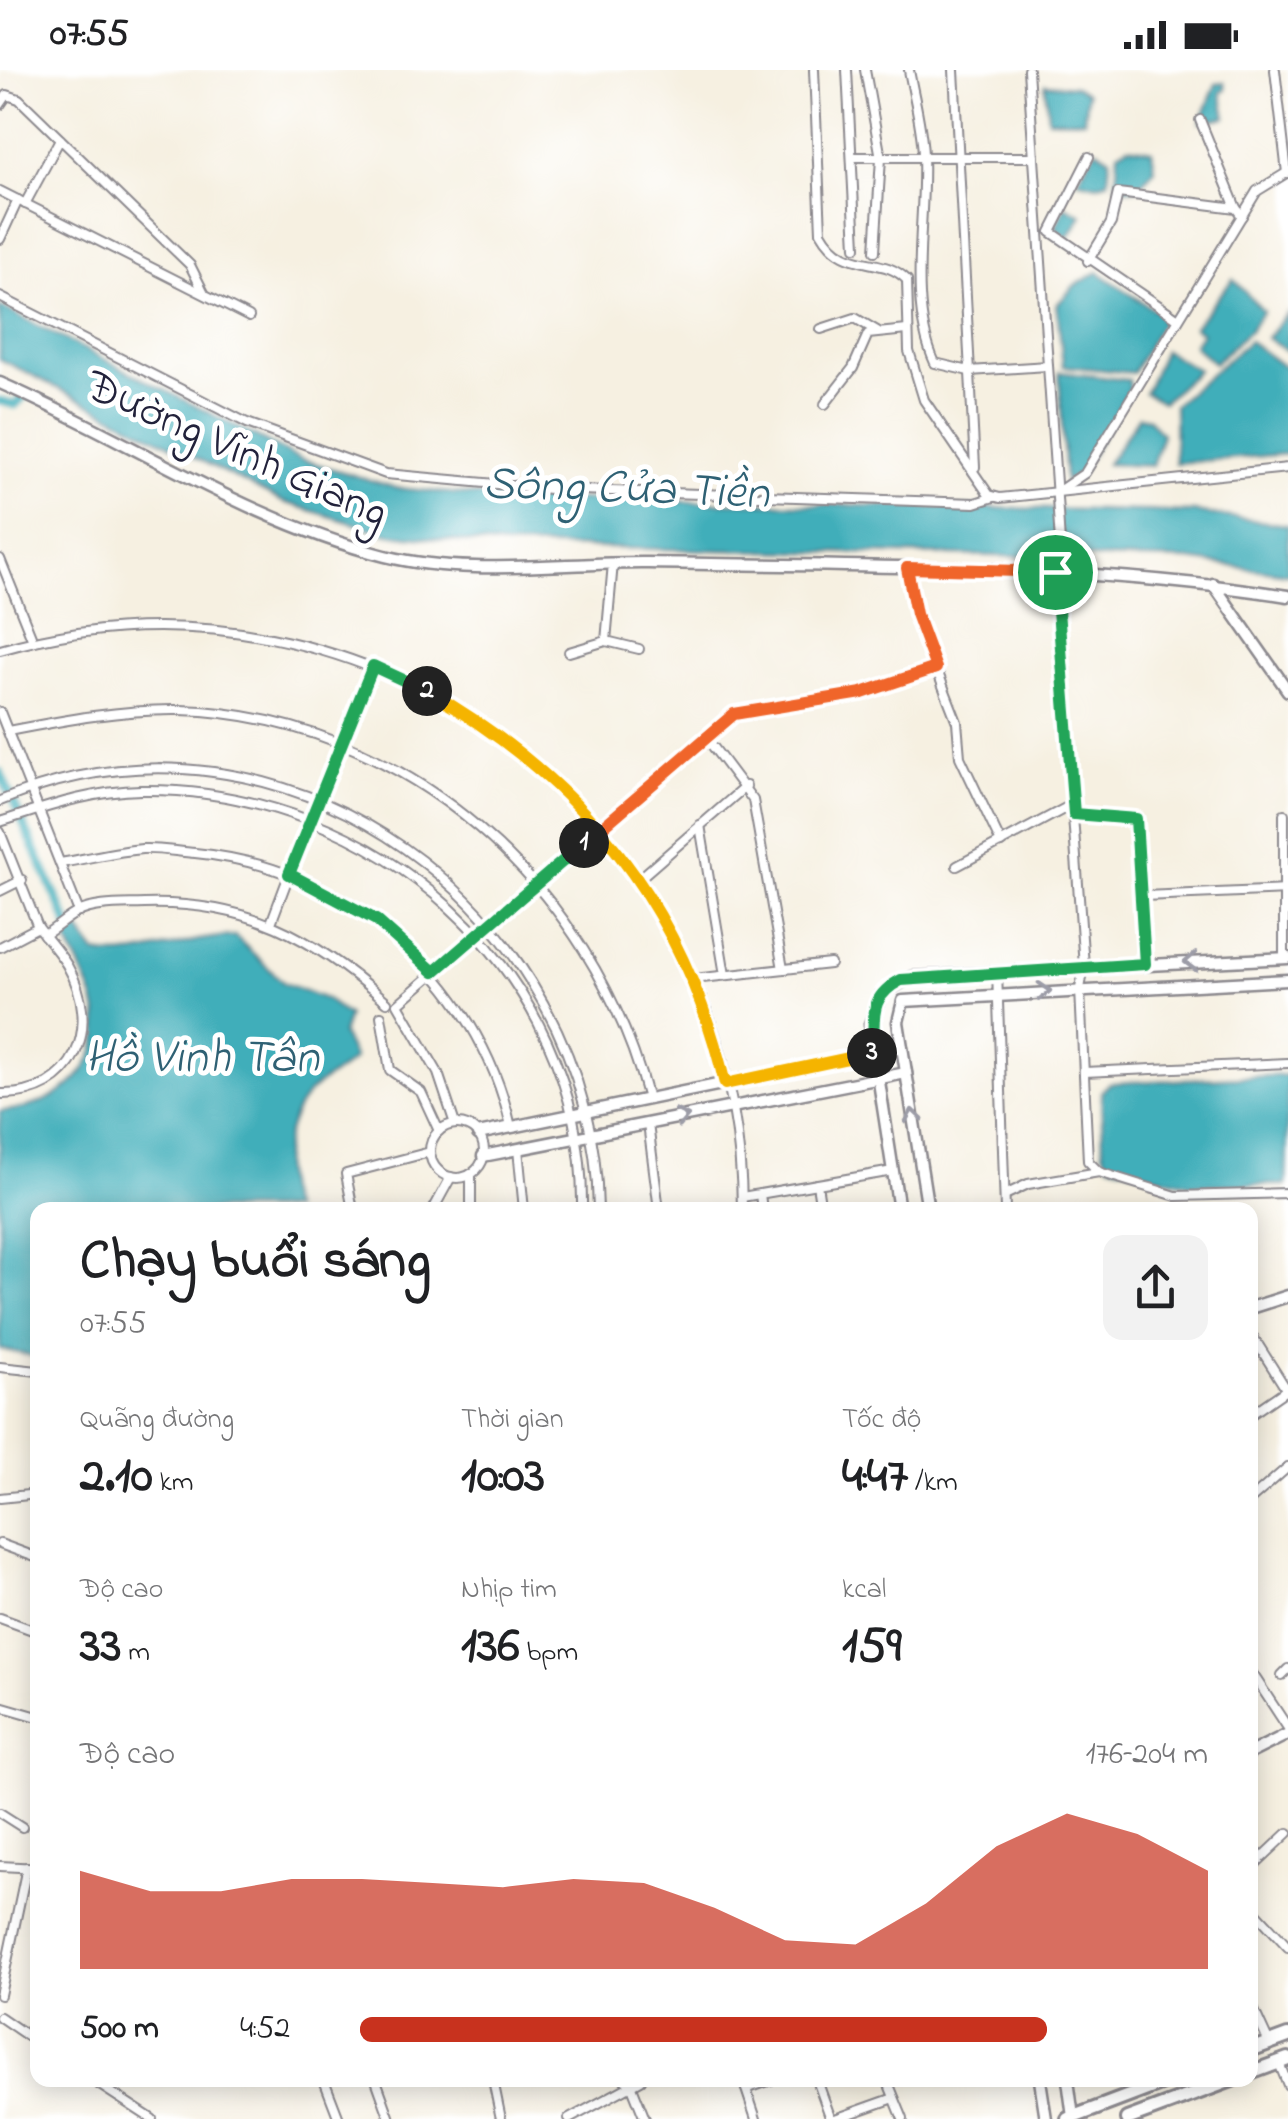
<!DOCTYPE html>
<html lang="vi">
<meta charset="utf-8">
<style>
:root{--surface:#fff;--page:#f2f2f2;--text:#202124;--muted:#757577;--accent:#c8321e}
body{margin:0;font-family:"Indie Flower",sans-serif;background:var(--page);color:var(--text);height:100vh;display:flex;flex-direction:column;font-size:38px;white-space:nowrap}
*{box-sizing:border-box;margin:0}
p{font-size:32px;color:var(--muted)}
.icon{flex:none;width:55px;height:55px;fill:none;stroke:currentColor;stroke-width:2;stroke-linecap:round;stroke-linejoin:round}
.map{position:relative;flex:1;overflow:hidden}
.side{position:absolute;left:30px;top:1132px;width:1228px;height:885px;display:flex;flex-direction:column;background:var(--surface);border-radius:20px;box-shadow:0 5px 25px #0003}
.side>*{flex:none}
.pin{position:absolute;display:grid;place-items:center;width:85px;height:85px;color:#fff;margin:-42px;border:5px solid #fff;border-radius:50%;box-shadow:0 2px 10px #0007}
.km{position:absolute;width:50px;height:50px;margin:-25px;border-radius:50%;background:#222;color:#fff;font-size:28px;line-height:50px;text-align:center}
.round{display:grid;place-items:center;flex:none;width:105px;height:105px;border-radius:20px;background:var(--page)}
.overview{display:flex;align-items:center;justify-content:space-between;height:170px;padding:0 50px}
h1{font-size:55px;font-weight:800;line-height:75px}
.stats{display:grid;grid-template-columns:repeat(3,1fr);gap:15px;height:170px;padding:10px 50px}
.stats div{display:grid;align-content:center}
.stats b{font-size:50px;font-weight:800}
.stats small{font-size:28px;font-weight:400}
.stats p{font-size:28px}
.chart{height:280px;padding:20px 50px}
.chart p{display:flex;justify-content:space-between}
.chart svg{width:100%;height:180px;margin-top:10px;fill:var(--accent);opacity:.7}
ul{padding:0 50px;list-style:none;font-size:32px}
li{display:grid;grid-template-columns:160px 120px 1fr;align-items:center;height:75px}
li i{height:25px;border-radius:12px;background:var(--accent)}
.status{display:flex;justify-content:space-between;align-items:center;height:70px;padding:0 50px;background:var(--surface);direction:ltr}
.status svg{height:28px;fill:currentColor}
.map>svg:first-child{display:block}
.water{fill:#3faeba;stroke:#30687a;stroke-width:2.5}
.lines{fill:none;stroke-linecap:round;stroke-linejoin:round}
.canal{stroke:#3faeba;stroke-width:9}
.minor-casing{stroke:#8c898e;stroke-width:12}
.tertiary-casing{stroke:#8c898e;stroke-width:15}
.primary-casing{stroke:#8c898e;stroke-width:18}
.minor{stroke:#fff;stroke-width:8}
.tertiary{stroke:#fff;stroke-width:10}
.primary{stroke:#fff;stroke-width:12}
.oneway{stroke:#9c9ca7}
.split-1-casing{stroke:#fff;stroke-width:20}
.split-2-casing{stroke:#fff;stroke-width:20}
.split-3-casing{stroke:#fff;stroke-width:20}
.split-4-casing{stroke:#fff;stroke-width:20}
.split-1{stroke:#f0652b;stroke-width:12}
.split-2{stroke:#22a559;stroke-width:12}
.split-3{stroke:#f5b400;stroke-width:12}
.split-4{stroke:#22a559;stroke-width:12}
.labels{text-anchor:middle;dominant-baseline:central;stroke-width:10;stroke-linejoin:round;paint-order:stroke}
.street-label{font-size:45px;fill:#22223b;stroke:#fff}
.water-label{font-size:48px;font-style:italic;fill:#2f6174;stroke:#fff}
</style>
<div class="status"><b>07:55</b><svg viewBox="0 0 49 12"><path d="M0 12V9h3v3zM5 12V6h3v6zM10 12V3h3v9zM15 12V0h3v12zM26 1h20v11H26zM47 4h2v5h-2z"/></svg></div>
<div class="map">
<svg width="1288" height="2049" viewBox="0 0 1288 2049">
<rect width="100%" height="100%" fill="#fff"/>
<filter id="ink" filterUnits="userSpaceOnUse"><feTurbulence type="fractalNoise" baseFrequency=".01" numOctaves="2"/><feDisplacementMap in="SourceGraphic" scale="20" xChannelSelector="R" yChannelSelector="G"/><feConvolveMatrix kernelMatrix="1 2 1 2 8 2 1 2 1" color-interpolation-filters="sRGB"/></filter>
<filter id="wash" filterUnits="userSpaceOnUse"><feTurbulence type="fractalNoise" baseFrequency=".0048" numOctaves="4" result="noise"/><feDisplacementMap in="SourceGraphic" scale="40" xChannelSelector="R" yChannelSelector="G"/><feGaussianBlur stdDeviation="2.25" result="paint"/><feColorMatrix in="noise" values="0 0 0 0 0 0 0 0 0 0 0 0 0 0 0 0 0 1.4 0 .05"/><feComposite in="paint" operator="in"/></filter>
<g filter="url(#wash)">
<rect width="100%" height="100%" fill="#f6f0e1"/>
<!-- water -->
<g class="water">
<polygon points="1225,13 1226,20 1221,22 1226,47 1201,52 1216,14"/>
<polygon points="1045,14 1075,16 1087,23 1084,50 1048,49"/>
<polygon points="1128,76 1152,80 1155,99 1136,119 1116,117 1118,82"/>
<polygon points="1096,79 1110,88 1108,111 1097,115 1077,110"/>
<polygon points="1065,136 1082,145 1068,168 1055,158"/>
<polygon points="1098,202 1164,247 1133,303 1063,296 1057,235 1074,216"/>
<polygon points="1233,209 1263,241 1250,260 1214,293 1193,275 1202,263 1194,257"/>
<polygon points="0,236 300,389 397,418 506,428 1194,442 1288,455 1288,504 1189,490 505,476 388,464 283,432 0,289"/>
<polygon points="1288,243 1288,282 1267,268"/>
<polygon points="1249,271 1288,300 1288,384 1175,393 1174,335"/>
<polygon points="1164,280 1198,300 1163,332 1145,323"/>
<polygon points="1059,302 1129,310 1130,319 1082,401 1065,412"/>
<polygon points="1139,346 1148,348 1162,364 1152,396 1107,394"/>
<path d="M77,857L96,883C133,892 190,866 235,866L284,913L326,929L348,946L342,964L354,989C340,1002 320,1010 308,1024C282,1054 277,1104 292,1140H38L37,1287L0,1279V1041C58,1038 111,997 95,934C89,912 75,889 66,868Z"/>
<polygon points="1288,1005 1286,1115 1193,1115 1109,1094 1103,1083 1101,1022 1110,1013"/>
</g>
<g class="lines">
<!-- canal -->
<g class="canal">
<polyline points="0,331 15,335 23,327"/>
<polyline points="0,702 72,862"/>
</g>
</g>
</g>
<g filter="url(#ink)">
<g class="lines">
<defs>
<g id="minor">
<path d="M814,0L821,162C845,205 881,183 907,210L909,281L924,330L989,425L1000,428L1288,398"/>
<polyline points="847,0 856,177"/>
<polyline points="865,0 881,88 875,181"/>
<path d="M909,0C914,28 922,56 923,85C926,151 907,232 935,293L969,301L1048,296"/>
<polyline points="954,0 975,397"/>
<polyline points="1028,0 1062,502"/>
<polyline points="1275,0 1287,103"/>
<polyline points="0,35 7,25 19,29 190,195 204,223"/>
<polyline points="1200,50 1236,138"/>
<polyline points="852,87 1034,87"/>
<polyline points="1089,87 1051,162 1177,248"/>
<polyline points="0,121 249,247"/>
<polyline points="25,134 60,69"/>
<polyline points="0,169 18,130"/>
<polyline points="1088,191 1111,153 1118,123 1236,138 1242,146"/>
<polyline points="0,227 247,353 386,404 550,419 975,433 994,427"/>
<polyline points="821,259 855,248 877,261"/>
<polyline points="825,334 853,298 868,264 907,260"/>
<polyline points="1060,420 1085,403 1257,121 1288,102"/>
<polyline points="0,489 33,571"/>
<polyline points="907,498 919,554 957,652 960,687 1001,773"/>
<polyline points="1055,501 1084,896 1080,919 1088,1091 1099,1102"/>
<polyline points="606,571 613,493"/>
<path d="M0,580C370,473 741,755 742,1140"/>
<polyline points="569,582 606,571 639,579"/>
<polyline points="0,642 79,842"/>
<path d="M8,661C65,650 122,639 180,640C406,646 593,817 648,1029"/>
<polyline points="701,672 734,644 862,623 936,598"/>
<path d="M0,731C285,610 595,842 598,1140"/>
<polyline points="321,731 373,596"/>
<polyline points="1074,744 1135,749 1145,894"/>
<path d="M0,752C47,737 91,721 141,720C374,717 586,899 582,1140"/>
<polyline points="700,755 725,905"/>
<polyline points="0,762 38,857 0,877"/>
<path d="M60,793C87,789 115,781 142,779C159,778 178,782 195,783C347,797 478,907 511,1057"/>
<polyline points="957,796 1073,734"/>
<polyline points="639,809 746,716"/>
<polyline points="0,821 22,810"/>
<polyline points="1143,826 1288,820"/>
<polyline points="271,853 310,749"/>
<path d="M44,865C55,859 65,849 76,843C97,833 122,835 144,834C247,831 312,866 387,932"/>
<polyline points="1284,888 1284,744"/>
<polyline points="997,901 1005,1140"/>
<polyline points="693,909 830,894"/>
<polyline points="381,946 390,1000 421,1022 439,1061"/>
<polyline points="1084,1002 1288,993"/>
<path d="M0,1024C75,1026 103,957 67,895C59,882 47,869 38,857"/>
<polyline points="455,1054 438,1003 398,934 701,672 711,674 753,730 783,899"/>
<polyline points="648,1054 659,1140"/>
<circle cx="457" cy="1081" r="27"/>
<polyline points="518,1079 524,1140"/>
<polyline points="471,1104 471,1140"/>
<polyline points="817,1114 821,1140"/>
<polyline points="760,1124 762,1140"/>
<polyline points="1005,1125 1028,1114 1099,1102 1176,1126 1288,1123"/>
<polyline points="742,1127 893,1101"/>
<polyline points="353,1140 346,1104 430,1082"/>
<polyline points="433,1140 451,1107"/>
<polyline points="1250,1262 1288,1322"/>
<polyline points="0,1297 38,1301"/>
<polyline points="1250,1345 1286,1320"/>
<polyline points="0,1428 38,1424"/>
<polyline points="1250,1430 1288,1397"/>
<polyline points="0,1474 38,1488"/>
<polyline points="0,1548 38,1562"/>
<polyline points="1250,1600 1288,1658"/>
<polyline points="1282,1605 1288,1599"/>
<polyline points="0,1636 38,1647"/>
<polyline points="0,1743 22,1757"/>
<polyline points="0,1796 38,1798"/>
<polyline points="1250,1799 1288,1763"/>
<polyline points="1250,1836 1288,1877"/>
<polyline points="0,1925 27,1797"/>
<polyline points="1253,1938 1269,1973"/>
<polyline points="0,1947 38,1973"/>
<polyline points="1279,1993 1288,2015"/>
<polyline points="92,2010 152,2049"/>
<polyline points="324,2010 339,2049"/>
<polyline points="376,2010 390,2049"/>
<polyline points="493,2010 501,2049"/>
<polyline points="625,2010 631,2014 645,2049"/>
<polyline points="743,2010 756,2049"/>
<polyline points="817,2010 831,2049"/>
<polyline points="887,2010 903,2049"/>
<polyline points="746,2019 771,2010"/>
<polyline points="569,2049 641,2010"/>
<polyline points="835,2049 894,2028"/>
</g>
<g id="tertiary">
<path d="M0,313C128,369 248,451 385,486C469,507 562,492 648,493C862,497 1077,493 1288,526"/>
<polyline points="1213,514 1288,621"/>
<polyline points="310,749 321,731"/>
<polyline points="478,1064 902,977"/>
<polyline points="483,1086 906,1003"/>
<polyline points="899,1140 870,954 882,923 912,907 1288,888"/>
<polyline points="928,1140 898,952 903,931 1288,910"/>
<polyline points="1250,1238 1288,1226"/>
<polyline points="1250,1683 1288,1664"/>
<polyline points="1040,2010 1046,2049"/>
<polyline points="1068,2010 1073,2047"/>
</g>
<g id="primary">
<polyline points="1250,1980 1288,1966"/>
<polyline points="1250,2003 1288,1989"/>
<polyline points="1068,2049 1171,2010"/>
<polyline points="1127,2049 1232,2010"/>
</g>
</defs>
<!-- minor casing -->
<use href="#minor" class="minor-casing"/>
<!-- tertiary casing -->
<use href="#tertiary" class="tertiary-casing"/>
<!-- primary casing -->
<use href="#primary" class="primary-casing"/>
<!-- minor -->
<use href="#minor" class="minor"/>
<!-- tertiary -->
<use href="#tertiary" class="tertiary"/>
<!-- primary -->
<use href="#primary" class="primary"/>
</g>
<!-- one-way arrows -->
<defs><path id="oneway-chevron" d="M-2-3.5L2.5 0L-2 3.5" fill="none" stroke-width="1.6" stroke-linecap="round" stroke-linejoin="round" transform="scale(2.5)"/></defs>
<g class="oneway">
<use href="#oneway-chevron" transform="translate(1191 892) rotate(178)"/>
<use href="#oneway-chevron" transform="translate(1044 921) rotate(-3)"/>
<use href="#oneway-chevron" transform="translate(913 1046) rotate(-99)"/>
<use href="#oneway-chevron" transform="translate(682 1047) rotate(-11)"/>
</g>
</g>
<g class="lines" filter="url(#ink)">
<defs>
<polyline id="split-1" points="584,773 734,644 862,623 936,598 916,544 907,498 1055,502"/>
<polyline id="split-2" points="427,621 373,596 289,804 376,850 434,902 584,773"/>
<path id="split-3" d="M427,621C583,710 684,837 725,1014L872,983"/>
<path id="split-4" d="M872,983C877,953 864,929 901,910L1145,894L1136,749L1074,744L1055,502"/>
</defs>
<!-- split-1 casing -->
<use href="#split-1" class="split-1-casing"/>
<!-- split-2 casing -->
<use href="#split-2" class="split-2-casing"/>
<!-- split-3 casing -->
<use href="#split-3" class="split-3-casing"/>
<!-- split-4 casing -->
<use href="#split-4" class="split-4-casing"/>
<!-- split-1 -->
<use href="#split-1" class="split-1"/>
<!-- split-2 -->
<use href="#split-2" class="split-2"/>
<!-- split-3 -->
<use href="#split-3" class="split-3"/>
<!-- split-4 -->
<use href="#split-4" class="split-4"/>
</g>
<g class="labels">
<!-- street labels -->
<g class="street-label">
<text transform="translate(236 381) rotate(24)">Đường Vĩnh Giang</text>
</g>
<!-- water labels -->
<g class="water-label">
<text transform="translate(626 420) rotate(2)">Sông Cửa Tiền</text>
<text x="202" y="989">Hồ Vinh Tân</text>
</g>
</g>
</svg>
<div class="pin" style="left:1055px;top:502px;background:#1e9e55"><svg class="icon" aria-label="arrive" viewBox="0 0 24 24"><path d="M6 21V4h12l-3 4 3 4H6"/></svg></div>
<b class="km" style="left:584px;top:773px">1</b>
<b class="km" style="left:427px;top:621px">2</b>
<b class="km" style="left:872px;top:983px">3</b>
<section class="side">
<div class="overview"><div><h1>Chạy buổi sáng</h1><p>07:55</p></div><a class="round"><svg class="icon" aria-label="share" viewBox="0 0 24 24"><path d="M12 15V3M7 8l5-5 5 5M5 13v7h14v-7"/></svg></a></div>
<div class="stats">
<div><p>Quãng đường</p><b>2.10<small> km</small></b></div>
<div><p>Thời gian</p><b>10:03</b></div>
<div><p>Tốc độ</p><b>4:47<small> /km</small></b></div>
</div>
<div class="stats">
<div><p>Độ cao</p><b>33<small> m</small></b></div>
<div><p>Nhịp tim</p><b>136<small> bpm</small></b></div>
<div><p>kcal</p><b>159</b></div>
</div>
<div class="chart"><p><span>Độ cao</span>176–204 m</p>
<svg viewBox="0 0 160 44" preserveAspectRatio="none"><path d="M0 44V20L10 25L20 25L30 22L40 22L50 23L60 24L70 22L80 23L90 29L100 37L110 38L120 28L130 14L140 6L150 11L160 20V44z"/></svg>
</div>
<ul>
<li><b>500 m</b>4:52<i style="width:81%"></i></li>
</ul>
</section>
</div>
